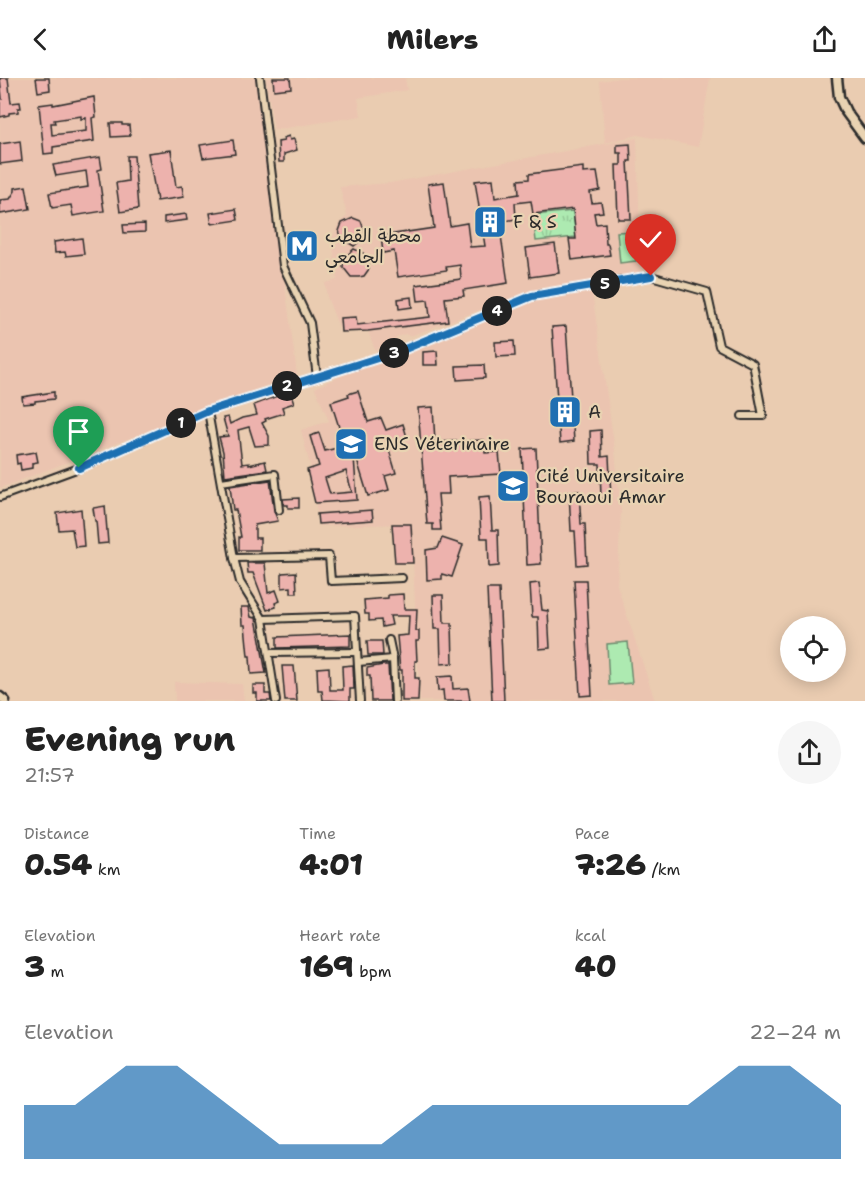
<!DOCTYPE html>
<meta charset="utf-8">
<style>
:root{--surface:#fff;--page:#f6f6f6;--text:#222;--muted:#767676;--accent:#1f6fb2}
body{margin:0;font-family:"Shantell Sans","Playpen Sans Arabic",sans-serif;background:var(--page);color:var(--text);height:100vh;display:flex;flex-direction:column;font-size:22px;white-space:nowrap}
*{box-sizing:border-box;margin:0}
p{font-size:20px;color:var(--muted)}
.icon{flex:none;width:33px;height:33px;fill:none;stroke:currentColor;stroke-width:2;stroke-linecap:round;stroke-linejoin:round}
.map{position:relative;height:623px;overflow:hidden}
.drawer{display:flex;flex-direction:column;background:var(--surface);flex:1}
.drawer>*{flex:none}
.controls{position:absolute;left:780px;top:538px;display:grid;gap:12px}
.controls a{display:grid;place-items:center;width:66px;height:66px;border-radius:50%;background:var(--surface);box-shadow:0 3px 15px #0003;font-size:30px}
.pin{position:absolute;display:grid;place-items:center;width:51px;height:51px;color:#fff;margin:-62px -26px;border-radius:50% 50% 50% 0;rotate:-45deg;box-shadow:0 0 6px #0007}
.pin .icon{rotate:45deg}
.km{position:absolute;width:30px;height:30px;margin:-15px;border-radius:50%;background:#222;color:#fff;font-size:16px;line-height:30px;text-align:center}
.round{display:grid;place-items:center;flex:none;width:63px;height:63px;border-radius:32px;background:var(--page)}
.headline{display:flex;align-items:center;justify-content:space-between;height:102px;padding:0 24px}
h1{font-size:33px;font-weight:800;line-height:45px}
.metrics{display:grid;grid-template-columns:repeat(3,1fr);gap:9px;height:102px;padding:6px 24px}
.metrics div{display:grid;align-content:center}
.metrics b{font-size:30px;font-weight:800}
.metrics small{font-size:16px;font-weight:400}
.metrics p{font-size:16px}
.chart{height:168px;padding:12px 24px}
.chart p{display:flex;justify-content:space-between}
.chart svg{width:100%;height:108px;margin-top:6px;fill:var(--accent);opacity:.7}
header{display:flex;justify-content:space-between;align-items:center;height:78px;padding:0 24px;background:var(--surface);font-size:27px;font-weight:800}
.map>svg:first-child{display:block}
.built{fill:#ebc4b0}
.green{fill:#adeab1;stroke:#6c8a6e;stroke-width:1.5}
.park{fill:url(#park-tufts);stroke:#6c8a6e;stroke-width:1.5}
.building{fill:#edb2ad;stroke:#2b2b2b;stroke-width:1.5;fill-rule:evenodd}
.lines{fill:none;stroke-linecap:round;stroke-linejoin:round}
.street-casing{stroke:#2b2b2b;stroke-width:10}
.secondary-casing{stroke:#2b2b2b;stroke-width:13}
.street{stroke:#e9d3b2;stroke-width:6}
.secondary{stroke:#e9d3b2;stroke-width:8}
.route-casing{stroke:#fff;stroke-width:12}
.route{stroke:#1f6fb2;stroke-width:8}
.labels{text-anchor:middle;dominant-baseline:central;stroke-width:4.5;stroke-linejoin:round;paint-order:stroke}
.poi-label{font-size:18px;fill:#2b2b2b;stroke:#e9d3b2;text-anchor:start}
</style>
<header><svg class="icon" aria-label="back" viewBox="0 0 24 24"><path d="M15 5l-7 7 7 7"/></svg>Milers<svg class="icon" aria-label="share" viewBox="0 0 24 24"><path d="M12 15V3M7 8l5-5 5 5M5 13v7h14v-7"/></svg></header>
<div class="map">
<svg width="865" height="623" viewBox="0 0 865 623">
<defs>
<pattern id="park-tufts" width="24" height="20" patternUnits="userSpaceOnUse" patternTransform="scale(1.5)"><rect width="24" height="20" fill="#adeab1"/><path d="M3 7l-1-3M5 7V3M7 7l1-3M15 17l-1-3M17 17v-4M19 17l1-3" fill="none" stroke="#95c998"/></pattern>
</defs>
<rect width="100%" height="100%" fill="#eaccb1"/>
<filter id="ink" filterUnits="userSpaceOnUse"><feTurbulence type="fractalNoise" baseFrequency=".0167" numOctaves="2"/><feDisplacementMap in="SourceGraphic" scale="12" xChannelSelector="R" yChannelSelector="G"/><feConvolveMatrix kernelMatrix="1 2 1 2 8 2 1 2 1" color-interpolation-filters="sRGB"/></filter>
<g filter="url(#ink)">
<!-- built -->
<g class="built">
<polygon points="0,0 257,0 297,296 0,410"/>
<polygon points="266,0 405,0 407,12 358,20 361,38 274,52"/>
<polygon points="619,0 710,0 698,69 638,57 605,65 600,3"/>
<polygon points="637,60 641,195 534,212 410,258 405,256 396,259 395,263 375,272 368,253 341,255 327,219 325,205 337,202 332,160 340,144 347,138 340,109 390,105"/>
<polygon points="591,207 615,373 621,434 617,507 655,623 420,623 411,446 319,448 310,388 301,352 329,343 315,310 357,290 542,217"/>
<polygon points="174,604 242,606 244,623 175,623"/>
</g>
<!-- green -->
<g class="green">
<polygon points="634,153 636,183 620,185 617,154"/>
<polygon points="628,564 632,605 609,607 607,566"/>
</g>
<!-- park -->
<polygon class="park" points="573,133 576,159 536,163 533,137"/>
<!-- building -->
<g class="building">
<polygon points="0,0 8,0 11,25 20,24 21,30 18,30 18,34 9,35 9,37 0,39 0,21 2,21"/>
<polygon points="36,0 49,0 50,12 38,14"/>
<polygon points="273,0 290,0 291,10 274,12"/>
<path d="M94,19L96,39L92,40L94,63L53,69V75L44,76L39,27L53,25V27ZM81,38V41L86,40V53L52,57L51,45H55L54,42Z"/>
<polygon points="110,45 122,45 122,47 129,47 130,58 111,59"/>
<polygon points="289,58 290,62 294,61 297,72 284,76 284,84 279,84 278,64 284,63 283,60"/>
<polygon points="233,62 235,76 203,80 200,67"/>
<polygon points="20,63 22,83 0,86 0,66"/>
<polygon points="630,66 631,83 628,83 631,141 618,141 616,87 621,87 621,75 617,75 617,67"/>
<polygon points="171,72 176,109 182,108 184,119 157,123 148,75"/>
<polygon points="127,78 134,78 138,131 120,134 116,105 128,103"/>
<polygon points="100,79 102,91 98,92 104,133 73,138 71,127 52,130 49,115 88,109 86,93 56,98 53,87"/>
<polygon points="583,89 583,95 597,94 600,112 590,114 592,125 601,124 603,134 594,135 596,146 605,145 606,166 608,166 610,177 572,182 569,161 576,161 573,131 533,136 531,123 515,125 516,141 499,144 508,205 463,212 464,218 445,220 448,243 368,253 341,254 340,240 356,239 357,247 430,239 428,222 418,223 416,207 461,201 460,187 446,189 447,192 398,199 394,173 383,175 381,158 434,150 428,106 444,104 450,148 467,145 470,169 485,168 475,103 493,101 495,120 519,116 518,102 529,101 529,96"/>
<polygon points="26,108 30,131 0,136 0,122 10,121 15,113 15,110"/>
<polygon points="236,131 238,142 212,146 210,135"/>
<polygon points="186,136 187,142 164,145 164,139"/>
<polygon points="353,140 361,143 365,155 361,162 354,168 342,161 339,153 342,145"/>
<polygon points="145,146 145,154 124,155 123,147"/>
<polygon points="82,160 84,176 66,178 65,174 55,175 54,164"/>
<polygon points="555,166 559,195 530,199 526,170"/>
<polygon points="354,171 363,175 369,182 369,191 364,198 359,199 351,199 343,189 344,180"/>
<polygon points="411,219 412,229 399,231 398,221"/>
<polygon points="566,248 574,363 560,365 552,249"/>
<polygon points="514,263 515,278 496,279 495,264"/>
<polygon points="437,273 438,287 423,287 423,274"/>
<polygon points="484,287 485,300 457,302 456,288"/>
<polygon points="290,313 294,325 282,329 284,335 265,341 266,343 262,345 269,358 269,367 255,368 249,349 238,352 242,386 249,385 249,387 265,383 267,392 225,398 223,374 219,359 228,358 223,340 228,339 230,346 242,340 257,337 254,327"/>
<path d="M358,313L368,344L381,340L386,352L403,346L407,359L387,365L396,395L385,398L389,412L368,418L356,379H354L357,422L315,425L307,392L319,388L310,358L319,355L325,373L345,368L331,324L349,318L348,316ZM346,393L352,414L330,416L325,400Z"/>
<polygon points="54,314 54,321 35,323 35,325 23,326 22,319"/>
<polygon points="433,329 435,364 484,362 485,375 499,374 501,396 448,399 449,416 438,416 441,452 433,452 433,446 427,446 418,330"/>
<polygon points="601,352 602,379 609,378 611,420 601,421 600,386 591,386 590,353"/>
<polygon points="536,370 541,486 527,487 522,371"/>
<polygon points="36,374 38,384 32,385 32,390 21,392 20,385 17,386 16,377"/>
<polygon points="270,402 274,433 278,443 255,447 255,460 260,460 260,472 239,472 239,459 241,459 236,432 233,432 230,408"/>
<polygon points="579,413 581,446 585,446 587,486 577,487 575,453 571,453 569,414"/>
<polygon points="490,418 492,452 498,452 499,488 489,489 488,460 481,460 479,419"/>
<polygon points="299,420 299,430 288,430 288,427 284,427 283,421"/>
<polygon points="105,428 108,465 98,466 96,443 95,443 93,430"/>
<polygon points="81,431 84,468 75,469 72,451 59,452 57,435"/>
<polygon points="372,432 373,442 318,446 317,436"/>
<polygon points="392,446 411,446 413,485 395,485"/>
<polygon points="442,460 463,467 452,499 442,496 442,501 427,502 426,472 438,470"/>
<polygon points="247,485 265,485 268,515 276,512 280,523 275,525 276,529 267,532 253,495 248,495"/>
<polygon points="296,494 297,515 291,515 291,509 282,510 282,495"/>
<polygon points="574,502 586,502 592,617 580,618"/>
<polygon points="539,505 542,532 548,533 550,570 539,571 538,539 532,539 530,506"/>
<polygon points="487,511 499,511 504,623 492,623"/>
<polygon points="403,516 404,531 417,531 416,553 419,553 419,563 416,563 417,583 415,583 415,600 419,600 418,623 402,623 402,592 400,592 397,558 408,557 409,538 390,538 392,547 382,549 381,542 369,543 369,536 365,536 364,522 388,520 388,517"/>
<polygon points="433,517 443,517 444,545 452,545 453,585 441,586 440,551 434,551"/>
<polygon points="241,529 249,529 251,539 256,540 266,595 251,596 250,578 248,578 245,547 242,547"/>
<polygon points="350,556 350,568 277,570 277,559"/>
<polygon points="367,563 382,563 383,577 368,577"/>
<polygon points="353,587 354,611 350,611 350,623 323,622 322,613 318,613 317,590 329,589 330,612 343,612 342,588"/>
<polygon points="383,587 388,587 390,623 371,623 370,598 367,598 367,590"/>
<polygon points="282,588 294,588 297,623 285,623"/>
<polygon points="452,598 453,611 468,610 470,623 444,623 443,612 438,613 437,599"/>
<polygon points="253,607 265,607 265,616 270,616 271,623 257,623 257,615 253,615"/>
</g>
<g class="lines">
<defs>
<g id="street">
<polyline points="260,0 283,188 310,245 317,299"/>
<polyline points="208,333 234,480 240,504 263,541 276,623"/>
<polyline points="221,404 275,396 279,432"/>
<polyline points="0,419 79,390 208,333 400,273 532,218 651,198 707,214 719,268 753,286 763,338 742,338"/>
<polyline points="234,480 329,478 331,503 402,500"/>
<polyline points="263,541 355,538 360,623"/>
<polyline points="389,562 393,581 395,623"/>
<polyline points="269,575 357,574"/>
<polyline points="358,584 393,581"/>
</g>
<g id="secondary">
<polyline points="837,0 839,19 846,34 865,60"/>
<polyline points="0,619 5,623"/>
</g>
</defs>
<!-- street casing -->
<use href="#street" class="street-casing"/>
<!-- secondary casing -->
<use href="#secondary" class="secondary-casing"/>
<!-- street -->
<use href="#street" class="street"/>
<!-- secondary -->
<use href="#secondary" class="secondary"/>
</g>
</g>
<g class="lines" filter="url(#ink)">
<defs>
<polyline id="route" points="79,390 208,333 400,273 532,218 651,198"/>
</defs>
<!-- route casing -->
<use href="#route" class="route-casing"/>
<!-- route -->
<use href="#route" class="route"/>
</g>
<!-- icons -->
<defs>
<symbol id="building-square" viewBox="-11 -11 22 22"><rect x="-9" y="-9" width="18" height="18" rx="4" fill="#1f6fb2" stroke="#e9d3b2"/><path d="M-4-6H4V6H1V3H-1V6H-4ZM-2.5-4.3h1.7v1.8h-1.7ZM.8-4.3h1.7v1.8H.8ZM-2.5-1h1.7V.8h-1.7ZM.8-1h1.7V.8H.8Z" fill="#fff"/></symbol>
<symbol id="metro-square" viewBox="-11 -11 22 22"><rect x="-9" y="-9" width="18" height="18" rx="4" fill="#1f6fb2" stroke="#e9d3b2"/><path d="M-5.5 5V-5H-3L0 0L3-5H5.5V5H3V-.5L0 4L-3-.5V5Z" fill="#fff"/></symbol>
<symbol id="university-square" viewBox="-11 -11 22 22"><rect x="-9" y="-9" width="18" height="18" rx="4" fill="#1f6fb2" stroke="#e9d3b2"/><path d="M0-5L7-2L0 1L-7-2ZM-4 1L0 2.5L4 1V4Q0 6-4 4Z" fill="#fff"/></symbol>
</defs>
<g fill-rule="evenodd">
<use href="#building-square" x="471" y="125" width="38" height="38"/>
<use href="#metro-square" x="283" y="149" width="38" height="38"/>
<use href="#building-square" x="546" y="315" width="38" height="38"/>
<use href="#university-square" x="332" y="347" width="38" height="38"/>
<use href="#university-square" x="494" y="389" width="38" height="38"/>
</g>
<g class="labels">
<!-- poi labels -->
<g class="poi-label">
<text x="513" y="144">F &amp; S</text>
<text x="325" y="158">محطة القطب<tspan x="325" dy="21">الجامعي</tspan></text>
<text x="588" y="334">A</text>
<text x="374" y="366">ENS Véterinaire</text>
<text x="536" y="398">Cité Universitaire<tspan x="536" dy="21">Bouraoui Amar</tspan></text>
</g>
</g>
</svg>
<div class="controls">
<a><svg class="icon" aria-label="locate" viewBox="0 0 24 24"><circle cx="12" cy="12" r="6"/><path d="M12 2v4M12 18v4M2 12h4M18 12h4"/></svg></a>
</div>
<div class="pin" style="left:79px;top:390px;background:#1e9e55"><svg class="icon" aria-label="arrive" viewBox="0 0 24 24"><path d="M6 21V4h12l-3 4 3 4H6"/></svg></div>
<div class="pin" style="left:651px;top:198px;background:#d93025"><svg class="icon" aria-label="check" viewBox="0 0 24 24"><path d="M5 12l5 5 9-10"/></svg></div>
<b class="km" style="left:181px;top:345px">1</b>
<b class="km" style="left:287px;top:308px">2</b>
<b class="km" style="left:394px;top:275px">3</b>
<b class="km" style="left:497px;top:233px">4</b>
<b class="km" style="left:605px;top:206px">5</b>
</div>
<section class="drawer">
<div class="headline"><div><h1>Evening run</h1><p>21:57</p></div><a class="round"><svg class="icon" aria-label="share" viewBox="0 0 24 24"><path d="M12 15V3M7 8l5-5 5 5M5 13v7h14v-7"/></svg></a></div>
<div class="metrics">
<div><p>Distance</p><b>0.54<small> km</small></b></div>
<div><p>Time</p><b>4:01</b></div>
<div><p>Pace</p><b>7:26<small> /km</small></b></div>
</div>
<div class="metrics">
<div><p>Elevation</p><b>3<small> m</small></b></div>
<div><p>Heart rate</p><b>169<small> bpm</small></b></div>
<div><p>kcal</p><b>40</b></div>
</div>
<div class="chart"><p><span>Elevation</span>22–24 m</p>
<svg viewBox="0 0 160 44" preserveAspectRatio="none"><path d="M0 44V22L10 22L20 6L30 6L40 22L50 38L60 38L70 38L80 22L90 22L100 22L110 22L120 22L130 22L140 6L150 6L160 22V44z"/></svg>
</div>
</section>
